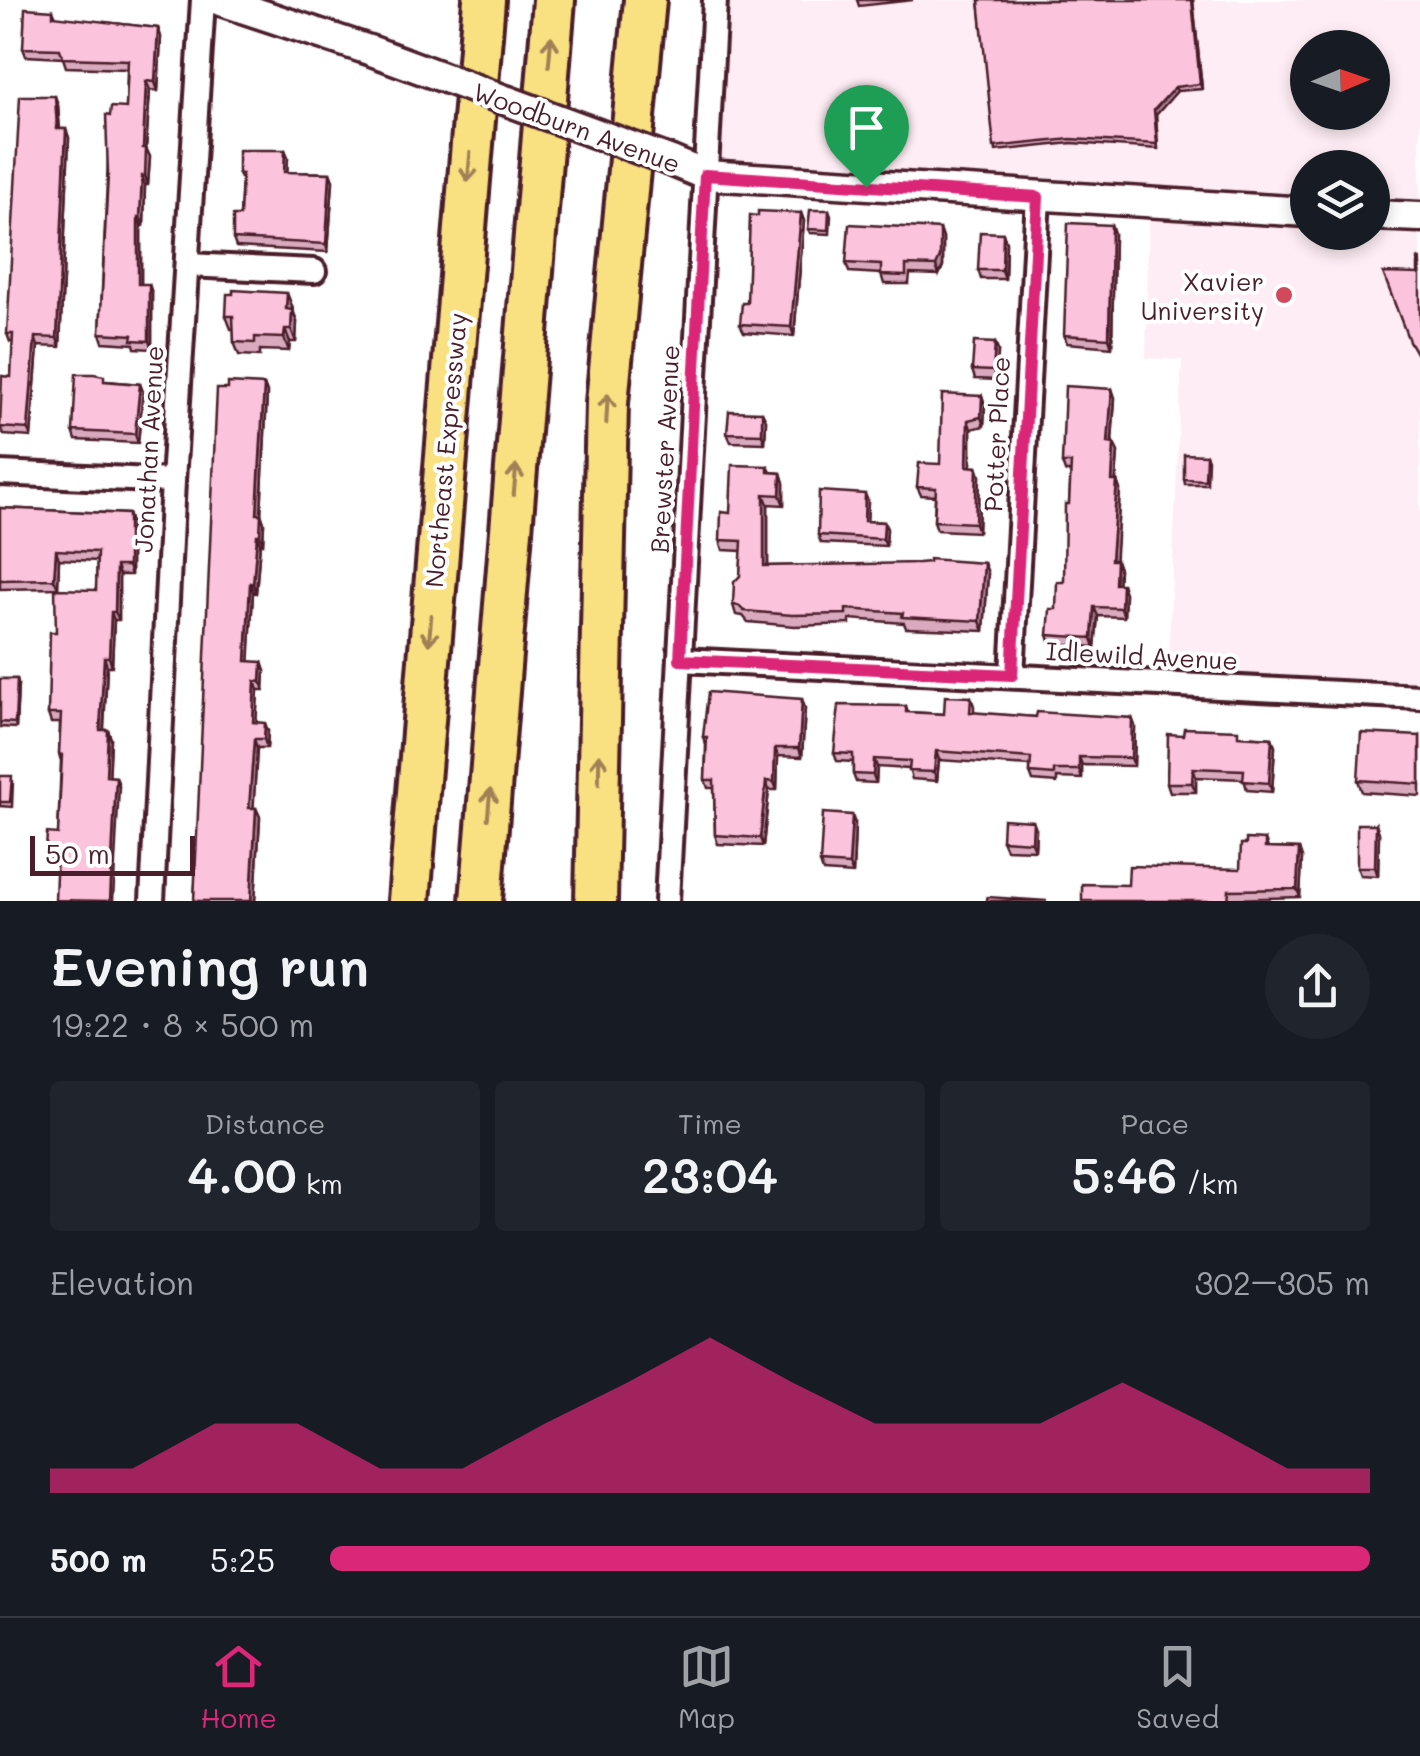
<!DOCTYPE html>
<meta charset="utf-8">
<style>
:root{--surface:#171b24;--page:#20242c;--text:#f1f3f6;--muted:#9ea1a6;--line:#363941;--accent:#db2777}
body{margin:0;font-family:Mali,sans-serif;background:var(--page);color:var(--text);height:100vh;display:flex;flex-direction:column;font-size:38px;white-space:nowrap}
*{box-sizing:border-box;margin:0}
p{font-size:32px;color:var(--muted)}
.icon{flex:none;width:55px;height:55px;fill:none;stroke:currentColor;stroke-width:2;stroke-linecap:round;stroke-linejoin:round}
.map{position:relative;height:901px;overflow:hidden}
.drawer{display:flex;flex-direction:column;background:var(--surface);flex:1}
.drawer>*{flex:none}
.needle{width:65px;rotate:88deg}
.buttons{position:absolute;left:1290px;top:30px;display:grid;gap:20px}
.buttons a{display:grid;place-items:center;width:100px;height:100px;border-radius:50%;background:var(--surface);box-shadow:0 5px 15px #0003;font-size:50px}
.scale{position:absolute;left:30px;bottom:25px;width:165px;box-sizing:border-box;padding-left:10px;border:5px solid #4a1f2b;border-top:0;font-size:28px;line-height:35px;white-space:nowrap;color:#4a1f2b;-webkit-text-stroke:8px #fff;paint-order:stroke}
.pin{position:absolute;display:grid;place-items:center;width:85px;height:85px;color:#fff;margin:-102px -42px;border-radius:50% 50% 50% 0;rotate:-45deg;box-shadow:0 0 10px #0007}
.pin .icon{rotate:45deg}
.round{display:grid;place-items:center;flex:none;width:105px;height:105px;border-radius:52px;background:var(--page)}
.head{display:flex;align-items:center;justify-content:space-between;height:170px;padding:0 50px}
h1{font-size:55px;font-weight:600;line-height:75px}
.figures{display:grid;grid-template-columns:repeat(3,1fr);gap:15px;height:170px;padding:10px 50px}
.figures div{display:grid;align-content:center;border-radius:10px;background:var(--page);text-align:center}
.figures b{font-size:50px;font-weight:600}
.figures small{font-size:28px;font-weight:400}
.figures p{font-size:28px}
.chart{height:280px;padding:20px 50px}
.chart p{display:flex;justify-content:space-between}
.chart svg{width:100%;height:180px;margin-top:10px;fill:var(--accent);opacity:.7}
ul{padding:0 50px;list-style:none;font-size:32px}
li{display:grid;grid-template-columns:160px 120px 1fr;align-items:center;height:75px}
li i{height:25px;border-radius:12px;background:var(--accent)}
.tabs{display:flex;justify-content:space-around;align-items:center;height:140px;border-top:2px solid var(--line);background:var(--surface);font-size:28px;color:var(--muted)}
.tabs a{display:grid;justify-items:center;gap:5px}
.tabs .current{color:var(--accent)}
.map>svg:first-child{display:block}
.built{fill:#feedf4;fill-rule:evenodd}
.lines{fill:none;stroke-linecap:round;stroke-linejoin:round}
.minor-casing{stroke:#4a1f2b;stroke-width:30}
.tertiary-casing{stroke:#4a1f2b;stroke-width:35}
.motorway-casing{stroke:#4a1f2b;stroke-width:48}
.minor{stroke:#fff;stroke-width:22}
.tertiary{stroke:#fff;stroke-width:28}
.motorway{stroke:#f9e181;stroke-width:40}
.tertiary-bridge-casing{stroke:#4a1f2b;stroke-width:35;stroke-linecap:butt}
.tertiary-bridge{stroke:#fff;stroke-width:28}
.wall{fill:#d9a9bd;stroke:#4a1f2b;stroke-width:2.5}
.shaded-wall{fill:#b0899a;stroke:#4a1f2b;stroke-width:2.5}
.building{fill:#fcc4dc;stroke:#4a1f2b;stroke-width:2.5}
.oneway{stroke:#a28056}
.route-casing{stroke:#fff;stroke-width:20}
.route{stroke:#db2777;stroke-width:12}
.poi-dot{fill:#d1495b;stroke:#fff;stroke-width:4}
.labels{text-anchor:middle;dominant-baseline:central;stroke-width:8;stroke-linejoin:round;paint-order:stroke}
.street-label{font-size:25px;fill:#4a1f2b;stroke:#fff}
.poi-label{font-size:25px;fill:#4a1f2b;stroke:#fff;text-anchor:end}
</style>
<div class="map">
<svg width="1420" height="901" viewBox="0 0 1420 901">
<rect width="100%" height="100%" fill="#fff"/>
<filter id="ink" filterUnits="userSpaceOnUse"><feTurbulence type="fractalNoise" baseFrequency=".01" numOctaves="2"/><feDisplacementMap in="SourceGraphic" scale="20" xChannelSelector="R" yChannelSelector="G"/><feConvolveMatrix kernelMatrix="1 2 1 2 8 2 1 2 1" color-interpolation-filters="sRGB"/></filter>
<g filter="url(#ink)">
<!-- built -->
<path class="built" d="M715,0H1420V697L1167,685L1182,360L1146,358L1149,203L705,175ZM1308,48H1372V112H1308ZM1308,168H1372V232H1308Z"/>
<g class="lines">
<defs>
<g id="minor">
<polyline points="187,265 314,271"/>
<polyline points="0,473 173,481"/>
<polyline points="681,660 1420,697"/>
<polyline points="1012,675 1038,197"/>
<polyline points="152,901 173,481 203,0"/>
<polyline points="667,901 715,0"/>
</g>
<g id="tertiary">
<polyline points="218,0 372,51"/>
<polyline points="671,161 705,175 1308,212"/>
<polyline points="1372,215 1420,217"/>
</g>
<g id="motorway">
<polyline points="409,901 484,0"/>
<polyline points="481,901 554,0"/>
<polyline points="596,901 607,403 645,0"/>
</g>
</defs>
<!-- minor casing -->
<use href="#minor" class="minor-casing"/>
<!-- tertiary casing -->
<use href="#tertiary" class="tertiary-casing"/>
<!-- motorway casing -->
<use href="#motorway" class="motorway-casing"/>
<!-- minor -->
<use href="#minor" class="minor"/>
<!-- tertiary -->
<use href="#tertiary" class="tertiary"/>
<!-- motorway -->
<use href="#motorway" class="motorway"/>
<defs>
<polyline id="tertiary-bridge" points="372,51 671,161"/>
</defs>
<!-- tertiary-bridge casing -->
<use href="#tertiary-bridge" class="tertiary-bridge-casing"/>
<!-- tertiary-bridge -->
<use href="#tertiary-bridge" class="tertiary-bridge"/>
</g>
<!-- wall -->
<g class="wall">
<polygon points="857,0 913,0 859,6"/>
<polygon points="979,0 1193,0 1202,89 1177,91 1156,115 1158,149 1072,143 996,151"/>
<polygon points="53,10 56,17 158,28 161,37 158,91 150,90 146,148 150,157 148,185 145,185 144,226 141,225 141,284 152,293 152,349 135,348 134,344 103,342 100,333 110,116 126,108 127,69 66,67 63,58 26,56 23,48"/>
<polygon points="58,105 60,129 66,129 69,138 60,347 38,346 31,437 4,435 0,427 11,377 13,342 10,342 7,334"/>
<polygon points="285,150 288,157 287,172 330,173 333,181 328,252 236,247 233,239 240,216 242,181 238,173"/>
<polygon points="829,210 831,215 830,234 810,233 808,229"/>
<polygon points="801,213 804,221 794,336 744,332 740,324 747,303"/>
<polygon points="1003,233 1006,242 1005,279 981,279 978,270"/>
<polygon points="1114,233 1112,347 1067,343 1064,335"/>
<polygon points="943,238 943,266 939,275 910,274 909,284 884,284 881,274 849,272 846,263"/>
<polygon points="292,306 297,322 296,342 290,342 289,351 260,350 260,356 239,355 234,342 234,329 231,329 226,316"/>
<polygon points="995,343 998,351 997,380 975,379 972,370"/>
<polygon points="106,381 140,384 143,392 138,443 76,440 73,431"/>
<polygon points="264,385 267,393 261,514 264,523 263,544 260,543 256,593 253,592 249,661 265,671 264,690 258,690 256,722 268,731 267,748 257,748 253,808 256,808 260,817 255,901 194,901 228,389"/>
<polygon points="1112,389 1115,398 1112,443 1114,444 1118,452 1116,481 1117,481 1120,490 1115,560 1119,569 1118,584 1125,593 1124,617 1098,616 1095,647 1051,644 1048,635 1064,582 1071,472 1065,472 1062,463"/>
<polygon points="982,396 985,405 984,426 971,429 971,467 977,467 980,476 978,532 937,530 934,521 935,496 921,495 917,487 940,464"/>
<polygon points="762,412 766,420 765,443 731,442 727,433"/>
<polygon points="1206,455 1208,459 1207,484 1185,484 1184,479"/>
<polygon points="768,466 771,472 781,473 784,483 784,505 768,504 768,566 984,563 988,573 984,631 906,628 904,623 850,619 850,624 795,626 748,622 743,616 736,615 733,605 740,576 742,551 723,550 720,540 730,513"/>
<polygon points="868,501 867,521 884,522 887,529 886,546 821,543 818,535"/>
<polygon points="0,508 128,514 131,523 131,575 119,575 119,620 114,620 112,666 107,666 104,730 108,730 111,739 109,777 116,777 119,786 57,859 49,858 46,850 58,834 61,761 59,754 60,723 51,723 48,714 56,632 96,590 97,561 59,559 58,588 0,589"/>
<polygon points="0,679 17,679 18,684 16,728 0,727"/>
<polygon points="971,697 974,706 974,713 1036,717 1132,718 1135,726 1134,766 1082,765 1082,779 1057,778 1057,783 1033,781 1030,773 1030,766 939,760 937,781 912,779 909,769 877,767 876,783 856,782 853,774 853,762 837,761 834,753 906,706 908,712 944,714"/>
<polygon points="805,708 802,757 778,756 777,790 769,790 763,846 718,844 715,835 714,788 708,788 705,780 706,745 703,737"/>
<polygon points="1241,736 1272,738 1275,747 1272,792 1247,790 1244,779 1196,777 1196,792 1170,792 1167,783"/>
<polygon points="1420,736 1420,796 1362,792 1358,780"/>
<polygon points="0,776 13,781 12,807 0,806"/>
<polygon points="855,824 853,874 823,872 820,863"/>
<polygon points="1376,824 1379,833 1378,876 1360,875 1357,867"/>
<polygon points="1036,829 1035,850 1006,849 1002,840"/>
<polygon points="1265,840 1268,848 1299,849 1302,858 1300,897 1232,899 1128,885 1240,869"/>
</g>
<!-- shaded-wall -->
<g class="shaded-wall">
<polygon points="1192,0 1193,0 1202,89 1200,84"/>
<polygon points="158,28 161,37 158,91 155,82"/>
<polygon points="146,81 150,90 146,148 150,157 148,185 145,176 143,148"/>
<polygon points="1175,87 1177,91 1156,115 1158,149 1154,110"/>
<polygon points="55,96 58,105 60,137 57,129"/>
<polygon points="66,129 69,138 60,347 57,338"/>
<polygon points="285,150 288,157 287,179 284,172"/>
<polygon points="330,173 333,181 328,252 326,244"/>
<polygon points="142,176 145,185 144,226 140,217"/>
<polygon points="801,213 804,221 794,336 791,327"/>
<polygon points="138,217 141,225 141,292 138,284"/>
<polygon points="1111,225 1114,233 1112,347 1109,338"/>
<polygon points="940,229 943,238 943,266 939,275 936,266"/>
<polygon points="1003,233 1006,242 1005,279 1002,270"/>
<polygon points="149,284 152,293 152,349 149,341"/>
<polygon points="287,293 292,306 291,322 286,309"/>
<polygon points="292,310 297,322 296,342 291,329"/>
<polygon points="285,329 290,342 289,351 284,338"/>
<polygon points="35,337 38,346 31,437 28,429"/>
<polygon points="995,343 998,351 997,380 993,371"/>
<polygon points="140,384 143,392 138,443 135,434"/>
<polygon points="264,385 267,393 261,514 264,523 263,544 260,535 257,514"/>
<polygon points="1112,389 1115,398 1111,452 1108,443"/>
<polygon points="982,396 985,405 984,426 981,417"/>
<polygon points="762,412 766,420 765,443 762,434"/>
<polygon points="968,420 971,429 971,475 967,466"/>
<polygon points="1114,444 1118,452 1115,490 1112,481"/>
<polygon points="977,467 980,476 978,532 975,523"/>
<polygon points="781,473 784,483 784,505 780,495"/>
<polygon points="1117,481 1120,490 1115,568 1111,560"/>
<polygon points="764,494 768,504 768,576 764,566"/>
<polygon points="865,494 868,501 867,529 864,521"/>
<polygon points="128,514 131,523 131,575 128,566"/>
<polygon points="884,522 887,529 886,546 883,539"/>
<polygon points="257,535 260,543 256,593 253,584"/>
<polygon points="56,550 59,559 58,588 54,579"/>
<polygon points="1116,560 1119,569 1118,593 1115,584"/>
<polygon points="984,563 988,573 984,631 980,621"/>
<polygon points="116,566 119,575 119,620 115,612"/>
<polygon points="250,583 253,592 249,670 246,661"/>
<polygon points="1122,584 1125,593 1124,617 1121,608"/>
<polygon points="1094,607 1098,616 1095,647 1092,638"/>
<polygon points="111,612 114,620 112,666 109,657"/>
<polygon points="104,657 107,666 103,739 100,730"/>
<polygon points="262,662 265,671 264,690 261,682"/>
<polygon points="17,679 18,684 16,728 15,723"/>
<polygon points="255,681 258,690 256,731 253,722"/>
<polygon points="802,699 805,708 802,757 799,748"/>
<polygon points="1132,718 1135,726 1134,766 1131,758"/>
<polygon points="265,723 268,731 267,748 264,739"/>
<polygon points="108,730 111,739 109,785 106,776"/>
<polygon points="1272,738 1275,747 1272,792 1269,783"/>
<polygon points="254,739 257,748 253,817 249,808"/>
<polygon points="775,748 778,756 777,790 774,782"/>
<polygon points="936,751 939,760 937,781 934,772"/>
<polygon points="1079,757 1082,765 1082,779 1079,770"/>
<polygon points="874,759 877,767 876,783 873,775"/>
<polygon points="1193,768 1196,777 1196,792 1192,783"/>
<polygon points="116,777 119,786 113,901 110,901"/>
<polygon points="766,781 769,790 763,846 760,838"/>
<polygon points="256,808 260,817 255,901 251,901"/>
<polygon points="852,815 855,824 853,874 849,865"/>
<polygon points="1033,821 1036,829 1035,850 1032,842"/>
<polygon points="1376,824 1379,833 1378,876 1375,867"/>
<polygon points="1299,849 1302,858 1300,897 1297,889"/>
</g>
<!-- building -->
<g class="building">
<polygon points="979,0 1192,0 1200,84 1175,87 1154,110 1157,144 1071,139 994,147"/>
<polygon points="25,8 53,10 53,16 158,28 155,82 146,81 143,148 146,148 145,176 142,176 140,217 138,217 138,284 149,284 149,341 132,340 133,335 100,333 108,174 106,115 110,116 111,107 126,108 128,60 63,58 60,49 23,48"/>
<polygon points="20,96 55,96 57,129 66,129 57,338 35,337 28,429 0,427 2,376 11,377 13,334 7,334"/>
<polygon points="238,150 285,150 284,172 330,173 326,244 233,239 233,216 240,216 242,174 238,173"/>
<polygon points="810,210 829,210 828,230 808,229"/>
<polygon points="758,211 801,213 791,327 740,324 742,303 747,303 750,215 758,216"/>
<polygon points="1068,223 1111,225 1109,338 1064,335"/>
<polygon points="849,224 940,229 940,257 936,266 906,265 906,276 881,275 881,265 846,263"/>
<polygon points="980,232 1003,233 1002,270 978,270"/>
<polygon points="1418,259 1420,259 1420,360 1409,341 1383,273 1418,274"/>
<polygon points="233,290 287,293 286,309 292,310 291,329 285,329 284,338 255,337 255,343 234,342 233,316 226,316 227,294 233,294"/>
<polygon points="974,342 995,343 993,371 972,370"/>
<polygon points="76,374 94,374 104,376 104,381 140,384 135,434 73,431"/>
<polygon points="228,383 264,385 257,514 261,514 260,535 257,535 253,584 250,583 246,661 262,662 261,682 255,681 253,722 265,723 264,739 254,739 249,808 256,808 251,901 194,901 217,389 228,389"/>
<polygon points="1065,386 1112,389 1108,443 1114,444 1112,481 1117,481 1111,560 1116,560 1115,584 1122,584 1121,608 1094,607 1092,638 1048,635 1050,609 1056,609 1057,582 1064,582 1065,504 1069,504 1071,463 1062,463"/>
<polygon points="942,394 982,396 981,417 968,420 967,466 977,467 975,523 934,521 936,488 917,487 919,463 940,464"/>
<polygon points="729,411 762,412 762,434 727,433"/>
<polygon points="1184,454 1206,455 1205,480 1184,479"/>
<polygon points="732,465 768,466 768,472 781,473 780,495 764,494 764,566 918,563 929,562 929,559 984,563 980,621 902,617 903,613 846,609 846,614 792,615 744,611 739,606 733,605 734,582 740,576 742,541 720,540 721,512 730,513"/>
<polygon points="819,491 865,494 864,521 884,522 883,539 818,535"/>
<polygon points="0,508 128,514 128,566 116,566 115,612 111,612 109,657 104,657 100,730 108,730 106,776 116,777 110,901 55,900 57,850 46,850 47,833 58,834 62,755 59,754 61,714 48,714 50,632 56,632 55,589 96,590 97,552 56,550 54,579 0,580"/>
<polygon points="0,679 17,679 15,723 0,722"/>
<polygon points="708,692 802,699 799,748 775,748 774,782 766,781 760,838 715,835 714,780 705,780 707,737 703,737"/>
<polygon points="945,696 971,697 970,712 1036,717 1037,712 1132,718 1131,758 1079,757 1079,770 1054,770 1054,775 1030,773 1031,758 936,751 934,772 909,771 910,761 874,759 873,775 853,774 853,754 834,753 839,705 906,706 906,712 944,714"/>
<polygon points="1184,728 1238,730 1238,736 1272,738 1269,783 1243,781 1244,770 1193,768 1192,783 1167,783 1168,734 1183,735"/>
<polygon points="1361,733 1420,736 1420,784 1358,780"/>
<polygon points="0,776 12,776 10,802 0,802"/>
<polygon points="823,813 852,815 849,865 820,863"/>
<polygon points="1003,819 1033,821 1032,842 1002,840"/>
<polygon points="1357,824 1376,824 1375,867 1357,867"/>
<polygon points="1246,839 1265,840 1265,848 1299,849 1297,889 1229,890 1228,901 1082,901 1082,884 1128,885 1129,866 1240,869 1241,844 1246,844"/>
<polygon points="987,897 1047,901 987,901"/>
</g>
<!-- one-way arrows -->
<defs><path id="oneway-shaft" d="M-6 0H5M1.5-3L5.5 0L1.5 3" fill="none" stroke-width="1.6" stroke-linecap="round" stroke-linejoin="round" transform="scale(2.5)"/></defs>
<g class="oneway">
<use href="#oneway-shaft" transform="translate(550 51) rotate(-85)"/>
<use href="#oneway-shaft" transform="translate(469 167) rotate(95)"/>
<use href="#oneway-shaft" transform="translate(607 409) rotate(-87)"/>
<use href="#oneway-shaft" transform="translate(515 480) rotate(-85)"/>
<use href="#oneway-shaft" transform="translate(430 630) rotate(95)"/>
<use href="#oneway-shaft" transform="translate(599 769) rotate(-89)"/>
<use href="#oneway-shaft" transform="translate(489 804) rotate(-85)"/>
</g>
</g>
<g class="lines" filter="url(#ink)">
<defs>
<polygon id="route" points="705,175 1038,197 1012,675 680,660"/>
</defs>
<!-- route casing -->
<use href="#route" class="route-casing"/>
<!-- route -->
<use href="#route" class="route"/>
</g>
<!-- markers -->
<circle class="poi-dot" cx="1284" cy="295" r="10"/>
<g class="labels">
<!-- street labels -->
<g class="street-label">
<text transform="translate(577 127) rotate(20)">Woodburn Avenue</text>
<text transform="translate(996 434) rotate(-87)">Potter Place</text>
<text transform="translate(148 449) rotate(-87)">Jonathan Avenue</text>
<text transform="translate(664 449) rotate(-87)">Brewster Avenue</text>
<text transform="translate(445 450) rotate(-85)">Northeast Expressway</text>
<text transform="translate(1142 655) rotate(3)">Idlewild Avenue</text>
</g>
<!-- poi labels -->
<g class="poi-label">
<text x="1264" y="281">Xavier<tspan x="1264" dy="29">University</tspan></text>
</g>
</g>
</svg>
<div class="buttons">
<a><svg class="needle" viewBox="-14 -14 28 28"><path d="M0-13l5 13h-10z" fill="#e53935"/><path d="M0 13l5-13h-10z" fill="#9ea1a6"/></svg></a>
<a><svg class="icon" aria-label="layers" viewBox="0 0 24 24"><path d="M12 4l9 5-9 5-9-5zM3 14l9 5 9-5"/></svg></a>
</div>
<div class="scale">50 m</div>
<div class="pin" style="left:866px;top:187px;background:#1e9e55"><svg class="icon" aria-label="arrive" viewBox="0 0 24 24"><path d="M6 21V4h12l-3 4 3 4H6"/></svg></div>
</div>
<section class="drawer">
<div class="head"><div><h1>Evening run</h1><p>19:22 · 8 × 500 m</p></div><a class="round"><svg class="icon" aria-label="share" viewBox="0 0 24 24"><path d="M12 15V3M7 8l5-5 5 5M5 13v7h14v-7"/></svg></a></div>
<div class="figures">
<div><p>Distance</p><b>4.00<small> km</small></b></div>
<div><p>Time</p><b>23:04</b></div>
<div><p>Pace</p><b>5:46<small> /km</small></b></div>
</div>
<div class="chart"><p><span>Elevation</span>302–305 m</p>
<svg viewBox="0 0 160 44" preserveAspectRatio="none"><path d="M0 44V38L10 38L20 27L30 27L40 38L50 38L60 27L70 17L80 6L90 17L100 27L110 27L120 27L130 17L140 27L150 38L160 38V44z"/></svg>
</div>
<ul>
<li><b>500 m</b>5:25<i style="width:100%"></i></li>
</ul>
</section>
<nav class="tabs">
<a class="current"><svg class="icon" aria-label="home" viewBox="0 0 24 24"><path d="M3 11l9-7 9 7M6 9v11h12V9"/></svg>Home</a>
<a><svg class="icon" aria-label="map" viewBox="0 0 24 24"><path d="M3 6l6-2 6 2 6-2v14l-6 2-6-2-6 2zM9 4v14M15 6v14"/></svg>Map</a>
<a><svg class="icon" aria-label="saved" viewBox="0 0 24 24"><path d="M7 4h10v16l-5-4-5 4z"/></svg>Saved</a>
</nav>
